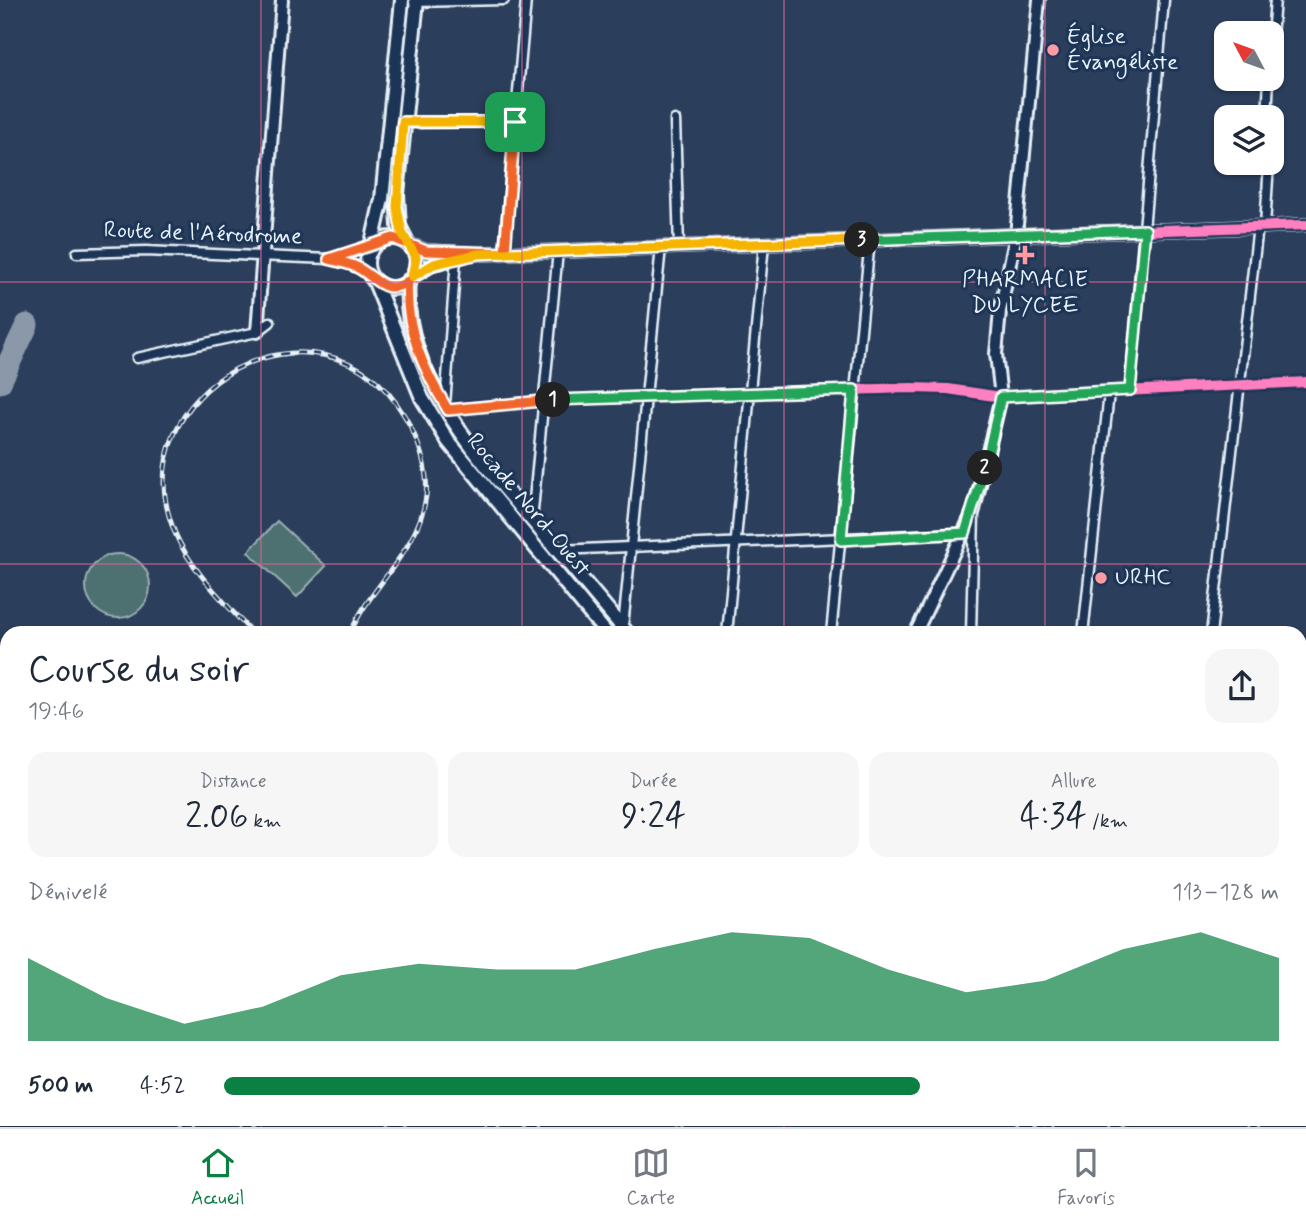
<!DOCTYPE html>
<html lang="fr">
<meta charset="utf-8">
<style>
:root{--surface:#fff;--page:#f6f6f7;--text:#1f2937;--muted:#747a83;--line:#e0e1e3;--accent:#0b8043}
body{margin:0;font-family:Mynerve,sans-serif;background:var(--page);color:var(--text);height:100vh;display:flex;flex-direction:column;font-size:26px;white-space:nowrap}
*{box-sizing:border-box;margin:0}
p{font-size:23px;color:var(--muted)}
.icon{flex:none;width:38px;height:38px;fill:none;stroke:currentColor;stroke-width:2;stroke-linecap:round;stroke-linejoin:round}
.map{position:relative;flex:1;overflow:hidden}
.sheet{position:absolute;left:0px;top:626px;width:1307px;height:500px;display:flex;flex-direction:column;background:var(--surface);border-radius:21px 21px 0 0;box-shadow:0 2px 5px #0004}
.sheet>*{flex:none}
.needle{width:46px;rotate:311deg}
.fabs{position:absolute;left:1214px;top:21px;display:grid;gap:14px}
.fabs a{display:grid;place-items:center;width:70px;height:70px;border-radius:14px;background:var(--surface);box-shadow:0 2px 5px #0004;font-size:35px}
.pin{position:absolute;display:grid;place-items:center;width:60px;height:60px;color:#fff;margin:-30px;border-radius:14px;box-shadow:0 4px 10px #0006}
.km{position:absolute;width:35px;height:35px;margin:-18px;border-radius:50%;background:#222;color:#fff;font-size:19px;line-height:35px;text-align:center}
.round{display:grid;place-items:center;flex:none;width:74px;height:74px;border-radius:21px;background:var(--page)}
.overview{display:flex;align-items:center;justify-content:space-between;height:119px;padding:0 28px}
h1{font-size:38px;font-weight:600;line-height:52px}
.metrics{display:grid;grid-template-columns:repeat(3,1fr);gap:10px;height:119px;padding:7px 28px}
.metrics div{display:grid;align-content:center;border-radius:18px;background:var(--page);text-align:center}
.metrics b{font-size:35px;font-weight:600}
.metrics small{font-size:19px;font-weight:400}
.metrics p{font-size:19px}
.chart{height:196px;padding:14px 28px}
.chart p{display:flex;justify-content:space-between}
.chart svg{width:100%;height:126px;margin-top:7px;fill:var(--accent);opacity:.7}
ul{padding:0 28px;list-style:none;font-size:23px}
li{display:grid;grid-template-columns:112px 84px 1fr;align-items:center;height:52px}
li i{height:18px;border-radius:9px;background:var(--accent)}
.tabs{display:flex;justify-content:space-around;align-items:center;height:98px;border-top:2px solid var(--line);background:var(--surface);font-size:19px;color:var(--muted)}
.tabs a{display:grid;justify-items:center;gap:4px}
.tabs .selected{color:var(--accent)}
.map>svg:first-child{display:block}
.green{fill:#4e7071;stroke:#9bb0b4;stroke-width:2}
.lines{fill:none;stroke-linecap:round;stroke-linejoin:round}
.stream{stroke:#84a2b5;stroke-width:2.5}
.taxiway{stroke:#8a98aa;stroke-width:23}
.street-casing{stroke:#e8f1f8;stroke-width:13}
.secondary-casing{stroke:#e8f1f8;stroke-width:16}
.primary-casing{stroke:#e8f1f8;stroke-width:18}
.street{stroke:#1d3557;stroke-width:8}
.secondary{stroke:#1d3557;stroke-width:10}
.primary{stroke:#1d3557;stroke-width:12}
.rail-casing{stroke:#e8f1f8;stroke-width:5}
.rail{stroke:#1d3557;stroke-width:2.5;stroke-dasharray:8;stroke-linecap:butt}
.cycleway-casing{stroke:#1d3557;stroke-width:15}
.cycleway{stroke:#ff80c0;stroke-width:10}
.split-1-casing{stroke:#fff;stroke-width:14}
.split-2-casing{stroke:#fff;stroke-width:14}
.split-3-casing{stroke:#fff;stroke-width:14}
.split-4-casing{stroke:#fff;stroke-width:14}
.split-1{stroke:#f0652b;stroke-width:9}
.split-2{stroke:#22a559;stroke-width:9}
.split-3{stroke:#22a559;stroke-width:9}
.split-4{stroke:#f5b400;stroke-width:9}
.grid{fill:none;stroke:#cf6492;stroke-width:2;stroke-opacity:0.55}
.poi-dot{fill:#ff9aa2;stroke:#1d3557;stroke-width:2.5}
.labels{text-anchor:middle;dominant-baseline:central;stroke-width:6;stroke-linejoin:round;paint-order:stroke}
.poi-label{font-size:23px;fill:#e8f1f8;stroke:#1d3557;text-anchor:start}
.street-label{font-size:23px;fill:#e8f1f8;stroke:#1d3557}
</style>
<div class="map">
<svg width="1306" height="1127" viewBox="0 0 1306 1127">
<rect width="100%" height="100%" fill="#2b3e5b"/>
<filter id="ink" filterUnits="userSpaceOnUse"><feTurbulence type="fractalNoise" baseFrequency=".0143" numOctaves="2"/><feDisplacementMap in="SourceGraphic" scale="14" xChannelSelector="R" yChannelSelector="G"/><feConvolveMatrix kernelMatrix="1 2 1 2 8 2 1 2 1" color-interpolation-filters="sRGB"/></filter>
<g filter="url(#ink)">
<!-- green -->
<g class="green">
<polygon points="277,521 326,566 297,597 248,552"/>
<circle cx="118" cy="586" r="32"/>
</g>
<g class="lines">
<!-- stream -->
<polyline class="stream" points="1300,660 1306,660"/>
<!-- taxiway -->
<polyline class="taxiway" points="0,382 27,325"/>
<defs>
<g id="street">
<polyline points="414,2 504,0"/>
<polyline points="1272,36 1275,0"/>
<polyline points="1267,117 1269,79"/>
<polyline points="675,120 679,247"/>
<polyline points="403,123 515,122"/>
<polyline points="1265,226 1269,163"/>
<polyline points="77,253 146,251 329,259 355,266 371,276"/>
<polyline points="504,253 526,0"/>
<polyline points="329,259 373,246"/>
<polyline points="137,358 257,332 270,322"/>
<polyline points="1130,390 1164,0"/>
<polyline points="445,405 456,258"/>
<path d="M448,409C602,394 756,393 911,388L948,389L1001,397L1306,382"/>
<polyline points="532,521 558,251"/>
<polyline points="558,550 965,533"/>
<polyline points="623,627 661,247"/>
<polyline points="727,634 764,244"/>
<polyline points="831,634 870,240"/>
<polyline points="971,634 974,514"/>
<polyline points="1083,634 1109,393"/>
<polyline points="1211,634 1258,226"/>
<polyline points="1300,826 1306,824"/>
<polyline points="1300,954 1306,892"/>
<polyline points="1300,973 1306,969"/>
<polyline points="1300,1018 1306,1015"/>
<polyline points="1300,1049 1306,1049"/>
<polyline points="245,1127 253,1120"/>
<polyline points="391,1127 403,1120"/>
<polyline points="491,1127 500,1120"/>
<polyline points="1114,1127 1126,1120"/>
<polyline points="1254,1127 1255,1120"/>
</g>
<g id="secondary">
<polyline points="408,244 426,251 478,254 1306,225"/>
<polyline points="412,277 434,264 464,256"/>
<polyline points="257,332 282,0"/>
<polyline points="915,634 974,510 1001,397 996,354 1000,311 1016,235 1039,0"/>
<polyline points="186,1120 188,1127"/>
<polyline points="528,1120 534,1127"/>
</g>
<g id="primary">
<circle cx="392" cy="263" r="25"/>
<polyline points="408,244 399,226 397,194 417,0"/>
<polyline points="370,252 382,199 402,0"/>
<path d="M408,281C400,375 485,465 541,531C570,565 599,599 628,634"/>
<polyline points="375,282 422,398 448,441 607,634"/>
<polyline points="1021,1120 1027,1127"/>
<polyline points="1040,1120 1046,1127"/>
</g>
</defs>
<!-- street casing -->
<use href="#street" class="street-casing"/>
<!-- secondary casing -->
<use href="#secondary" class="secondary-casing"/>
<!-- primary casing -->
<use href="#primary" class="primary-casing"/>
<!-- street -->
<use href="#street" class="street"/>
<!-- secondary -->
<use href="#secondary" class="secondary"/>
<!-- primary -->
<use href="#primary" class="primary"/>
<defs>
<g id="rail">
<path d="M253,634C226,603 191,571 175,533C115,390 322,278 404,415C418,438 429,469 426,496C419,551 370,585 350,634"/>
<polyline points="675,1120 681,1127"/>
</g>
</defs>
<!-- rail casing -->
<use href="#rail" class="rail-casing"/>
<!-- rail -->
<use href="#rail" class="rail"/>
<defs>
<g id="cycleway">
<polyline points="408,244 426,251 478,254 1306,225"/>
<path d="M448,409C602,394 756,393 911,388L948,389L1001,397L1306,382"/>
</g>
</defs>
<!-- cycleway casing -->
<use href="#cycleway" class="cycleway-casing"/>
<!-- cycleway -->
<use href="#cycleway" class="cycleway"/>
</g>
</g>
<g class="lines" filter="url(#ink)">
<defs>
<path id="split-1" d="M515,122L505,253L426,251L393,238L329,259C339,262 351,263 360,269C378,280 387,296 408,281C404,327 424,371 448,410L553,400"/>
<polyline id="split-2" points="553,400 854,390 841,540 965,533 985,468"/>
<polyline id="split-3" points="862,240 1145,230 1130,390 1001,397 985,468"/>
<polyline id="split-4" points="515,122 403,122 397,207 402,233 416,257 412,277 434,264 478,254 862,240"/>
</defs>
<!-- split-1 casing -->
<use href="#split-1" class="split-1-casing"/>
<!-- split-2 casing -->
<use href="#split-2" class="split-2-casing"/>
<!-- split-3 casing -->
<use href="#split-3" class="split-3-casing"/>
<!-- split-4 casing -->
<use href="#split-4" class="split-4-casing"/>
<!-- split-1 -->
<use href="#split-1" class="split-1"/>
<!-- split-2 -->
<use href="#split-2" class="split-2"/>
<!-- split-3 -->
<use href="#split-3" class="split-3"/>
<!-- split-4 -->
<use href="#split-4" class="split-4"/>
</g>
<!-- grid -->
<path class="grid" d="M261,0V634M522,0V634M784,0V634M1045,0V634M0,282H1306M0,564H1306M0,845H7M1300,845H1306M261,1120V1127M522,1120V1127M784,1120V1127M1045,1120V1127"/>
<!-- markers -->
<g class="poi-dot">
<circle cx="1053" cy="50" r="7"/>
<path d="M1021.5 244.5h7v7h7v7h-7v7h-7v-7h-7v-7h7z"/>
<circle cx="1101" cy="578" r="7"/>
</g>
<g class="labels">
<!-- poi labels -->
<g class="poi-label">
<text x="1067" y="37">Église<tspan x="1067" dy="26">Évangéliste</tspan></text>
<text x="1025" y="280" text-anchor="middle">PHARMACIE<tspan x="1025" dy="26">DU LYCEE</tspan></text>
<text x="1115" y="578">URHC</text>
</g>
<!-- street labels -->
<g class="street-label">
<text transform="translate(203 234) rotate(2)">Route de l'Aérodrome</text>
<text transform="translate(528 505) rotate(50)">Rocade Nord-Ouest</text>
</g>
</g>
</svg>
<div class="fabs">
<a><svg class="needle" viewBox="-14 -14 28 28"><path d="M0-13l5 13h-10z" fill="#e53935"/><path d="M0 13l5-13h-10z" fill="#747a83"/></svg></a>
<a><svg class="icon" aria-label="layers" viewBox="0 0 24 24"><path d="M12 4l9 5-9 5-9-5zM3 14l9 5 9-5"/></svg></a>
</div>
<div class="pin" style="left:515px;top:122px;background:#1e9e55"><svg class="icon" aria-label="arrive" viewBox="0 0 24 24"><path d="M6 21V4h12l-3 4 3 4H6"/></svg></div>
<b class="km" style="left:553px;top:400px">1</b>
<b class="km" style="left:985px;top:468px">2</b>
<b class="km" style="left:862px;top:240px">3</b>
<section class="sheet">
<div class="overview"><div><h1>Course du soir</h1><p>19:46</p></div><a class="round"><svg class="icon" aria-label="share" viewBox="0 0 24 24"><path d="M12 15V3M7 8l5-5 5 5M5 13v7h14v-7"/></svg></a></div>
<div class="metrics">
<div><p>Distance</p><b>2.06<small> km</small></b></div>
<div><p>Durée</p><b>9:24</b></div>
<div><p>Allure</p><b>4:34<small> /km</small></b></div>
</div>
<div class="chart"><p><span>Dénivelé</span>113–128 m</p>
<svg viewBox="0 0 160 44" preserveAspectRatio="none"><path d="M0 44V15L10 29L20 38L30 32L40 21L50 17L60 19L70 19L80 12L90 6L100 8L110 19L120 27L130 23L140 12L150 6L160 15V44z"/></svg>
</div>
<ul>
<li><b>500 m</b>4:52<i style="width:66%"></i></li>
</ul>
</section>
</div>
<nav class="tabs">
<a class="selected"><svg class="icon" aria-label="home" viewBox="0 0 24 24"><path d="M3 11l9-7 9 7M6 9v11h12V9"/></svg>Accueil</a>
<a><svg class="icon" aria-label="map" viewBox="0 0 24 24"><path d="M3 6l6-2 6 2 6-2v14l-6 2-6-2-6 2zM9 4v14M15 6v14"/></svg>Carte</a>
<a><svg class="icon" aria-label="saved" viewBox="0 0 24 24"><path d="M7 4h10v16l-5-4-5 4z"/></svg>Favoris</a>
</nav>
